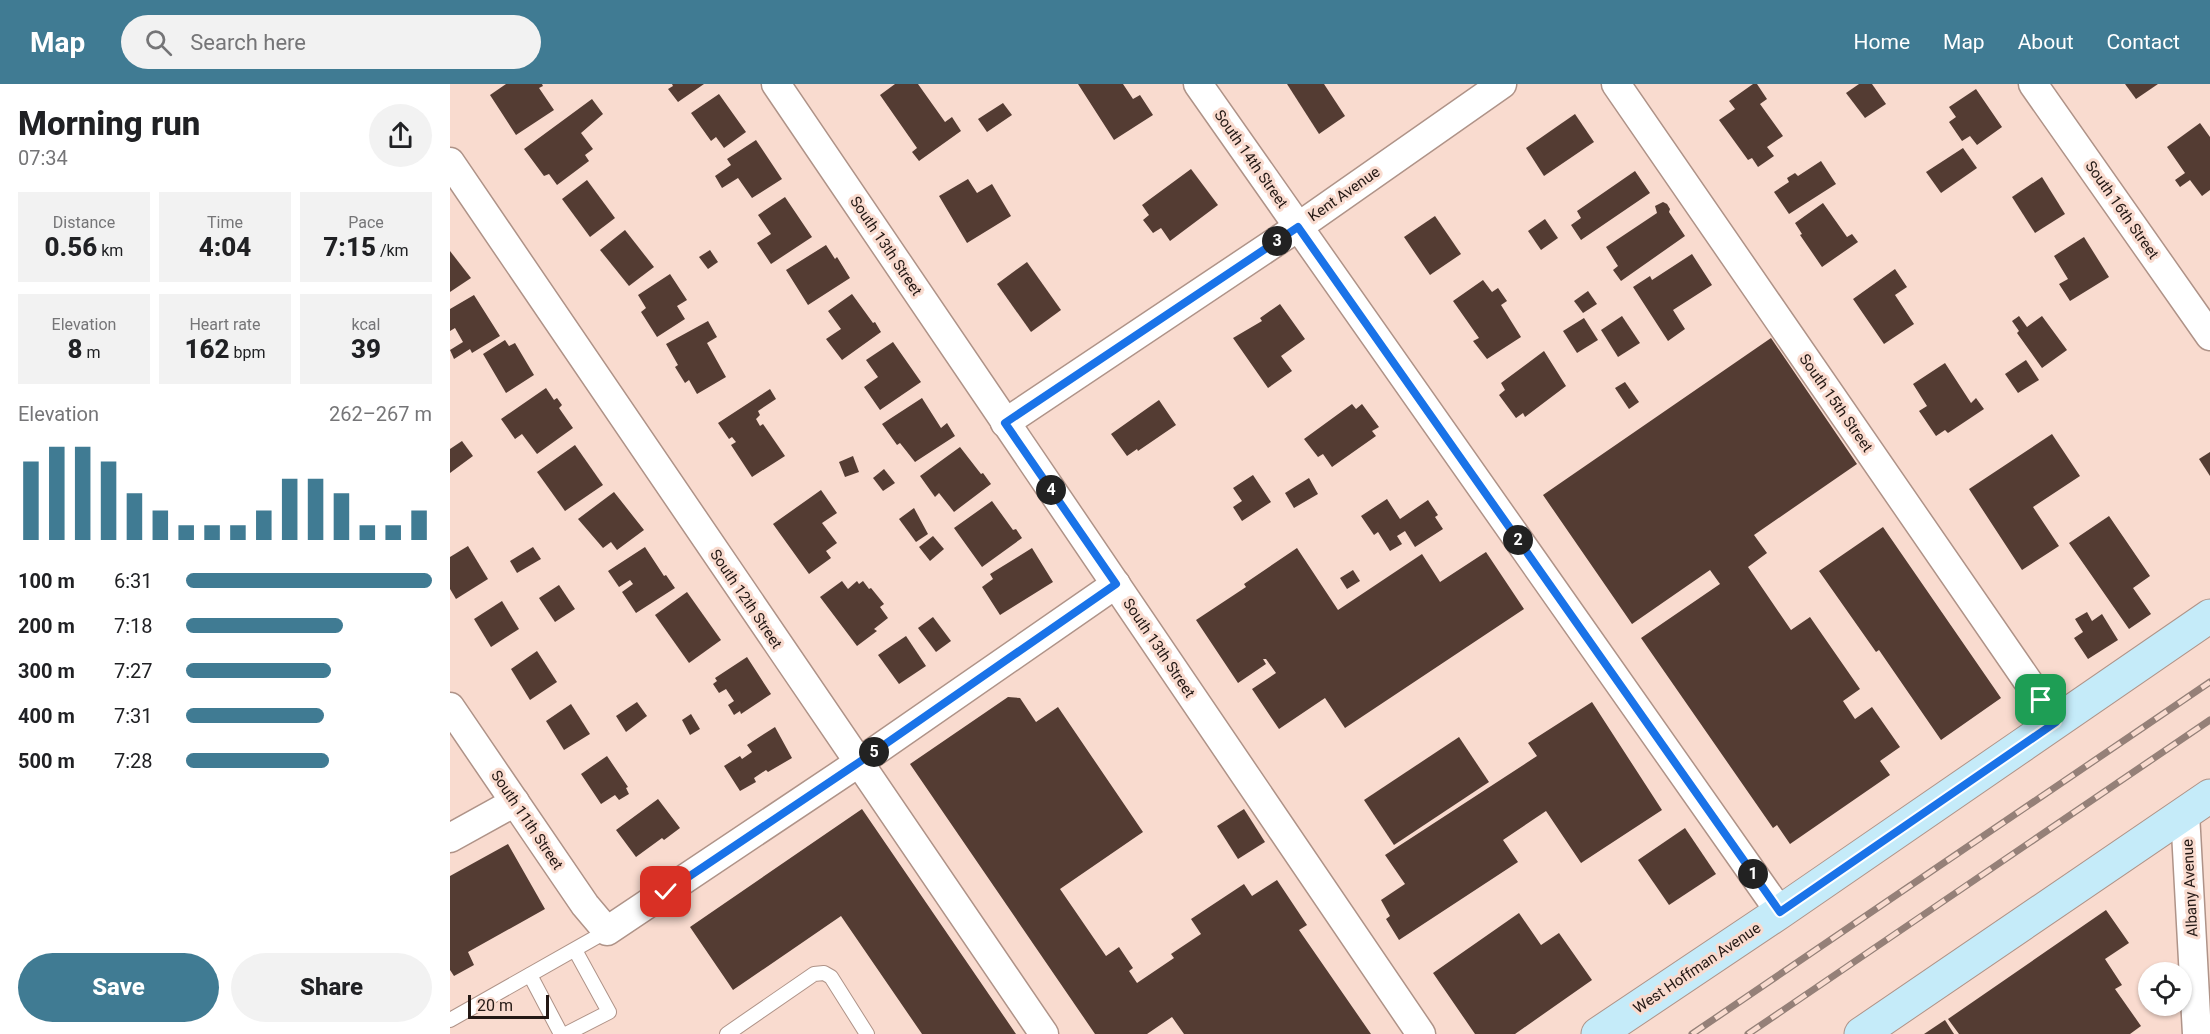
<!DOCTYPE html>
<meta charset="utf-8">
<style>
:root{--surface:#fff;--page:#f2f2f2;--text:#202124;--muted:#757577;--accent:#407b93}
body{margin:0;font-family:Roboto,sans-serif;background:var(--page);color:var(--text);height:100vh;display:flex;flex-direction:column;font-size:22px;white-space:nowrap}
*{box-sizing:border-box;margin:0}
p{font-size:20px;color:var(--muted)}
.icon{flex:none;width:33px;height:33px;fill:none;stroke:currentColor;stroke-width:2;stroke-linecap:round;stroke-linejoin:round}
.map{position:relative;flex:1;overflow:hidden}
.side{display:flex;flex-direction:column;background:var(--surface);width:450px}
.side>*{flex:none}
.buttons{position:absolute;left:1688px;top:878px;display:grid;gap:12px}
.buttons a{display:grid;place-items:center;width:54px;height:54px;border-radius:50%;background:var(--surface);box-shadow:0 2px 4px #0004;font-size:30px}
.scale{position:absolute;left:18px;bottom:15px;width:81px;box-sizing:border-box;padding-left:6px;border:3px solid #231814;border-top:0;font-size:16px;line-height:21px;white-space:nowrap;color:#231814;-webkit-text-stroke:4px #f9dbcf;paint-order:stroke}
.pin{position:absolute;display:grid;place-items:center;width:51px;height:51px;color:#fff;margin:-26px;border-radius:12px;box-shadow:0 3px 9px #0006}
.km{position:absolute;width:30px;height:30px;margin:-15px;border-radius:50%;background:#222;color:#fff;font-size:16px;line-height:30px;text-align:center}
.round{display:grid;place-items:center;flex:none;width:63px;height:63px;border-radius:32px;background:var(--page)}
.overview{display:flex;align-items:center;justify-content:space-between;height:102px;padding:0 18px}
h1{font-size:33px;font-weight:800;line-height:45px}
.figures{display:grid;grid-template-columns:repeat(3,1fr);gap:9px;height:102px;padding:6px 18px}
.figures div{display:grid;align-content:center;border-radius:0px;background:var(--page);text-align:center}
.figures b{font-size:26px;font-weight:800}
.figures small{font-size:16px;font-weight:400}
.figures p{font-size:16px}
.chart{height:168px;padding:12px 18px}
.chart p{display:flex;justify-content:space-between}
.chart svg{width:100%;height:108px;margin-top:6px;stroke:var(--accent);stroke-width:6}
.button{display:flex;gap:12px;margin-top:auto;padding:12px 18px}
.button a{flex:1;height:69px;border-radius:36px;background:var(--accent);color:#fff;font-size:24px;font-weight:800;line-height:69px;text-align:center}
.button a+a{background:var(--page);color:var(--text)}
ul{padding:0 18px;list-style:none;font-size:20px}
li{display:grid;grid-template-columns:96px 72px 1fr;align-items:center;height:45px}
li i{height:15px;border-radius:8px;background:var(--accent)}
header{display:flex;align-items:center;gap:36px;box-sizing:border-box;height:84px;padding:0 30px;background:var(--accent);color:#fff}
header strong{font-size:28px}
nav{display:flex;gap:33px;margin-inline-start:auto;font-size:21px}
.search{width:420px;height:54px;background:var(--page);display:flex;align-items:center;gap:15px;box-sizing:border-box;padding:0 21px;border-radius:33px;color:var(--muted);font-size:22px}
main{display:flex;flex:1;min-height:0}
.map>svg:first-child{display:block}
.building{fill:#543c33}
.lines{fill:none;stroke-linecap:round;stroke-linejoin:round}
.lane-casing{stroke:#af9388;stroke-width:16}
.street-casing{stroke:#af9388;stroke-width:31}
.secondary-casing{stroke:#af9388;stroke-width:35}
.lane{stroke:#fff;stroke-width:14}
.street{stroke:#fff;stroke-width:28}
.secondary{stroke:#c5ebf9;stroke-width:33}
.rail-casing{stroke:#958078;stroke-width:7}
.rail{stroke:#f9dbcf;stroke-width:4.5;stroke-dasharray:14;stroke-linecap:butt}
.route-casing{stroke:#fff;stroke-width:12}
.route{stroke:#1a73e8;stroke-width:8}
.labels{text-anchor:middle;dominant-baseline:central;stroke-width:6;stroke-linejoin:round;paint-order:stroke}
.street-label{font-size:15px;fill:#231814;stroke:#f9dbcf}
</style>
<header>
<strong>Map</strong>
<div class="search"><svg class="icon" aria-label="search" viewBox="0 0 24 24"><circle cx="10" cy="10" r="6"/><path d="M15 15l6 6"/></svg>Search here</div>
<nav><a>Home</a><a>Map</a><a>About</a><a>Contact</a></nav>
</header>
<main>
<section class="side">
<div class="overview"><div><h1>Morning run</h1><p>07:34</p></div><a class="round"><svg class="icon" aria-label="share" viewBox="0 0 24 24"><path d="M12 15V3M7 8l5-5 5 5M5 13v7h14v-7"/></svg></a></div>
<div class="figures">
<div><p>Distance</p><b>0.56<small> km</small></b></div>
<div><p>Time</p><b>4:04</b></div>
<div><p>Pace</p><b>7:15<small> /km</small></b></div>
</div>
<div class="figures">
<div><p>Elevation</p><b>8<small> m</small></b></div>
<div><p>Heart rate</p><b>162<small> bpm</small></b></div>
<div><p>kcal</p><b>39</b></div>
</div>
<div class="chart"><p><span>Elevation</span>262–267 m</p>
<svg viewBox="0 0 160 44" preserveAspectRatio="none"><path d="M5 44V12M15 44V6M25 44V6M35 44V12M45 44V25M55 44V32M65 44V38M75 44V38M85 44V38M95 44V32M105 44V19M115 44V19M125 44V25M135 44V38M145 44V38M155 44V32"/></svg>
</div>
<ul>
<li><b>100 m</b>6:31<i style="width:100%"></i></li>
<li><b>200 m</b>7:18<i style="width:64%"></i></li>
<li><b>300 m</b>7:27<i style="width:59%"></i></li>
<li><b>400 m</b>7:31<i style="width:56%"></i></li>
<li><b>500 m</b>7:28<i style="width:58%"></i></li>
</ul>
<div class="button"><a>Save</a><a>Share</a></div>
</section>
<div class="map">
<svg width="1760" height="950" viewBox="0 0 1760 950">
<rect width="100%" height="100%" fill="#f9dbcf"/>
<!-- building -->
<g class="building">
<polygon points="56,0 92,0 93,2 89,4 104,26 66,51 40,11"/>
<polygon points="222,0 254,0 228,18 218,5 223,2"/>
<polygon points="445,0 468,0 495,38 502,33 511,47 469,77 462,68 467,64 430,11"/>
<polygon points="628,0 673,0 683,15 690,11 703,31 664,56"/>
<polygon points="837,0 874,0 895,32 869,50"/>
<polygon points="1303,0 1307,0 1317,15 1310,20 1333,52 1317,63 1324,72 1308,83 1302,74 1298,76 1269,36 1285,25 1279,17"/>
<polygon points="1409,0 1422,0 1436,20 1415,34 1396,9"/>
<polygon points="1675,0 1708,0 1686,15"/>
<polygon points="1526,5 1552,43 1527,61 1520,52 1512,57 1499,38 1506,33 1499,23"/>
<polygon points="269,10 296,48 274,64 266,53 261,57 241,29"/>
<polygon points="142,15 153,30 131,49 143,65 135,71 139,77 107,101 99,90 94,92 74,65"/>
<polygon points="553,19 562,31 537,48 528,35"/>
<polygon points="1125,30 1144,58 1094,92 1076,64"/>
<polygon points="1750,39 1760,53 1760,106 1752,112 1740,96 1730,103 1725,96 1735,89 1717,63"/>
<polygon points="306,56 332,95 302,114 288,94 272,104 265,92 281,81 277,75"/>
<polygon points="1513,64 1527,84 1491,109 1476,88"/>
<polygon points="1371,77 1386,100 1339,130 1324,108 1339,98 1337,94 1345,89 1348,92"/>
<polygon points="741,85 768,121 720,157 711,144 703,149 693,136 699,131 692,121"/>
<polygon points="1185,87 1200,109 1131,156 1121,141 1131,134 1127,127"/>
<polygon points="1592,93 1615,130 1585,149 1562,113"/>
<polygon points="518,95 527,109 542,100 561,132 517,159 489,112"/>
<polygon points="137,96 165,134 140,153 112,115"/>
<polygon points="335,113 362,153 321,180 307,159 321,150 308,131"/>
<polygon points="1213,118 1217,120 1220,125 1219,128 1235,152 1171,197 1163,186 1168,182 1156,163 1207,129 1205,122"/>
<polygon points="1373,119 1397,153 1402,150 1408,158 1372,183 1350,151 1352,150 1345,139"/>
<polygon points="985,132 1011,170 980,191 954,153"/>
<polygon points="1095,135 1108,154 1091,166 1078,147"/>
<polygon points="175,146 204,183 179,202 150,166"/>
<polygon points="1634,153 1659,193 1620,217 1609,200 1618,195 1604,172"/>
<polygon points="376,161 385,175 387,173 400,194 358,221 336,186"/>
<polygon points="260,166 268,178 258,185 249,173"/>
<polygon points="0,167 21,194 0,208"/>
<polygon points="1242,170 1262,201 1223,226 1235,245 1218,257 1183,203 1200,192 1202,196"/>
<polygon points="577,178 611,226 581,248 547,200"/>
<polygon points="1445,185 1457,203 1445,211 1464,240 1434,260 1403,215"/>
<polygon points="220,190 237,216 227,222 235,235 207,253 191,228 196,224 188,211"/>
<polygon points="1033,196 1042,208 1048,204 1057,217 1051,221 1071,253 1037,275 1023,257 1029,254 1003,217"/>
<polygon points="1138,207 1147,220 1133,229 1124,217"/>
<polygon points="402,210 423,239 425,238 431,248 392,276 376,255 391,245 378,227"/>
<polygon points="24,211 50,252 22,269 20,265 4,275 0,266 13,258 5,244 0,247 0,225"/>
<polygon points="830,220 855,255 831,272 842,287 818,304 783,254 812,237 810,234"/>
<polygon points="1172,232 1190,259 1168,273 1151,246"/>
<polygon points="1569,232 1577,243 1592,232 1617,266 1592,284 1567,249 1569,247 1562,237"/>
<polygon points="1134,234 1148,256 1127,269 1113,247"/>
<polygon points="258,237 267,253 257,259 276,293 247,310 239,296 235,299 225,283 228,281 216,260"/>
<polygon points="1321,254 1407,380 1304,451 1317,469 1298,483 1341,546 1360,533 1410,605 1393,617 1405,635 1422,623 1450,663 1430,677 1440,691 1340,760 1327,741 1323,744 1191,554 1270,500 1260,486 1182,540 1093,411"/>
<polygon points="55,256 59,262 65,259 84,291 56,309 33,270"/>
<polygon points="443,258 471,298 430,326 414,303 428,293 416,276"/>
<polygon points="1094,267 1116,302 1075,333 1073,329 1066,334 1049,311 1055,306 1051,299"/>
<polygon points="1576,276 1589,296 1568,309 1555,290"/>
<polygon points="1495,279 1521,319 1526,314 1534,325 1498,349 1495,346 1486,352 1469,327 1477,322 1463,300"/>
<polygon points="1175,298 1189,318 1179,325 1165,304"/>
<polygon points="96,304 104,316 107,314 112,321 109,324 123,344 87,370 72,350 65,355 51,335"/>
<polygon points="320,305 326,315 308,327 310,331 306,335 310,342 313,340 335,372 302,393 281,361 286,358 282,353 279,355 268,339"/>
<polygon points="472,314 491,344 497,339 505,352 465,378 450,359 447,361 432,340"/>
<polygon points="709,316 726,341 688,367 687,365 677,372 661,350"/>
<polygon points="902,320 906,325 912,320 929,343 922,347 926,352 882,383 873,370 868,373 854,355"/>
<polygon points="1602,350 1630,392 1583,423 1609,462 1572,486 1519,405"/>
<polygon points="12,357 23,372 0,389 0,365"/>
<polygon points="125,361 153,401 115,427 87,388"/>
<polygon points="510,363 531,390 533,389 541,400 504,428 489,409 485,413 470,392"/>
<polygon points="1760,368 1760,392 1749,375"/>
<polygon points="403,372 409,388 395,393 389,378"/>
<polygon points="434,385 445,399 433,407 423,394"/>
<polygon points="803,391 821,418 792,437 783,423 792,417 783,404"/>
<polygon points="859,394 868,410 844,424 835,409"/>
<polygon points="371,406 387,429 372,439 387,459 376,467 381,474 359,490 323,440"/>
<polygon points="164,408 194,446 167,466 161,458 153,464 128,435"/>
<polygon points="937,415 950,435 978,416 988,431 985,433 993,445 965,463 955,447 947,452 952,460 940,467 928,448 924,451 911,432"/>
<polygon points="542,417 563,446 566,445 572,454 532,483 504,444"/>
<polygon points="464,424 478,450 466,458 449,435"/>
<polygon points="1659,432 1700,492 1683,504 1701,530 1679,545 1619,459"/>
<polygon points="1433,443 1551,614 1491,656 1429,566 1426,568 1369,487"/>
<polygon points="483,452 494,465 480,477 469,463"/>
<polygon points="18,462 38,495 6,515 0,505 0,473"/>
<polygon points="83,463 91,475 67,489 60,477"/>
<polygon points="195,463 214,492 216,491 225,504 186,529 172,508 183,500 180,496 169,503 158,487"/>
<polygon points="582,464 603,498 550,531 532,503 543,495 540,490"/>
<polygon points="847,464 888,526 972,470 990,498 1036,468 1074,525 895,644 875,614 829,645 802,605 826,589 816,575 813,575 816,580 788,599 746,536 796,503 794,500"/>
<polygon points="903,486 910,497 897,505 890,494"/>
<polygon points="392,497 398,505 407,497 409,500 413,497 419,505 421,504 434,520 430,523 438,534 424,545 427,547 407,562 370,513"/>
<polygon points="109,501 125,525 105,538 89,514"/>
<polygon points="237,508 271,556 239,579 205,531"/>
<polygon points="52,517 69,545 41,563 24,535"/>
<polygon points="1637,528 1642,537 1652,530 1668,556 1638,575 1624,554 1633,548 1625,535"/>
<polygon points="483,533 501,557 486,568 468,544"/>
<polygon points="456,552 476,582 449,600 428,571"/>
<polygon points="87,567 107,598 80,616 61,585"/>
<polygon points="297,573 321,610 291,630 290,627 284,631 278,621 284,617 276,605 269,609 263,600 267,597 265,594"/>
<polygon points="558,613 570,614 586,638 608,623 693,748 610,805 656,872 669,863 683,884 679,887 687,899 724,874 721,870 751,850 741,835 794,800 802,812 827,796 857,841 849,846 921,950 734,950 722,933 697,950 645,950 460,680"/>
<polygon points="187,618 197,632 176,648 166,632"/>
<polygon points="1142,618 1212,726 1131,779 1096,727 1053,756 1068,778 949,856 936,835 940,832 931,816 955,800 935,771 1087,672 1078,659"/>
<polygon points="121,620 140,650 114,666 96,637"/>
<polygon points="241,630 250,645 240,651 232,636"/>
<polygon points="325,643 342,674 318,688 316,686 304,694 306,698 290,707 274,682 290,672 292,675 302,668 297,661"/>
<polygon points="1009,653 1039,698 944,761 914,716"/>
<polygon points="157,672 178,703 176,704 179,710 169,716 165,711 151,720 131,690"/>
<polygon points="208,715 230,744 214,756 212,754 186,773 166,746"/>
<polygon points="412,725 566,950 472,950 391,832 283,906 240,843"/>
<polygon points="794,725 815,758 788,775 767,742"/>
<polygon points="1235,744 1266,790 1219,821 1188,776"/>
<polygon points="58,760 95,825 18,868 24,881 4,892 0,886 0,792"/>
<polygon points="1656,826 1679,859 1655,875 1672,901 1665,905 1691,942 1680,950 1509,950 1498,935"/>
<polygon points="1069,829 1091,861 1109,849 1142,896 1065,950 1025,950 983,889"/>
<polygon points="1495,936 1504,950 1474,950"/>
</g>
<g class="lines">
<defs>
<g id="lane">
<polyline points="80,891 111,950"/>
<polyline points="0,936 157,847"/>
<polyline points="116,950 159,928 125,866"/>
<polyline points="277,950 364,890 374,889 381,893 417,950"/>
</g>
<g id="street">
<polyline points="326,0 971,950"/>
<polyline points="748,0 1330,828"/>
<polyline points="1166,0 1606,638"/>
<polyline points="1583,0 1760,252"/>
<polyline points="0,78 594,950"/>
<polyline points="555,339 848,143 1052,0"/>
<polyline points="0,623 135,821 157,847 408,679 666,500"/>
<polyline points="1735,729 1747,950"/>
<polyline points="0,754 65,718"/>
</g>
<g id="secondary">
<polyline points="1148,950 1330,828 1760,532"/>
<polyline points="1411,950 1760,712"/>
</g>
</defs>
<!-- lane casing -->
<use href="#lane" class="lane-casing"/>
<!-- street casing -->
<use href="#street" class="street-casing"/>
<!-- secondary casing -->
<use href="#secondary" class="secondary-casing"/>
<!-- lane -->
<use href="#lane" class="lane"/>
<!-- street -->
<use href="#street" class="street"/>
<!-- secondary -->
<use href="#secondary" class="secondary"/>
<defs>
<g id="rail">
<polyline points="1242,950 1760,598"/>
<polyline points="1298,950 1760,636"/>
</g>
</defs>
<!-- rail casing -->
<use href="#rail" class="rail-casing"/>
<!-- rail -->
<use href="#rail" class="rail"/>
</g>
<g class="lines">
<defs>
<polyline id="route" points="216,808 408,679 666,500 555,339 848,143 1330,828 1606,638 1591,616"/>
</defs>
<!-- route casing -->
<use href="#route" class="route-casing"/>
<!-- route -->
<use href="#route" class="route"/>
</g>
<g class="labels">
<!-- street labels -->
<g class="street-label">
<text transform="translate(801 75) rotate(55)">South 14th Street</text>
<text transform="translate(894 110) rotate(-35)">Kent Avenue</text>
<text transform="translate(1672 126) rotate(55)">South 16th Street</text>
<text transform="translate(436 162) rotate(56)">South 13th Street</text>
<text transform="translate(1386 319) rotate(55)">South 15th Street</text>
<text transform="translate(296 515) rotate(56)">South 12th Street</text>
<text transform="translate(709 564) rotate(56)">South 13th Street</text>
<text transform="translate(77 736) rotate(56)">South 11th Street</text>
<text transform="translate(1740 804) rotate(-93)">Albany Avenue</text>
<text transform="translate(1247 884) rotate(-34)">West Hoffman Avenue</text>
</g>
</g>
</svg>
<div class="buttons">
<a><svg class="icon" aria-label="locate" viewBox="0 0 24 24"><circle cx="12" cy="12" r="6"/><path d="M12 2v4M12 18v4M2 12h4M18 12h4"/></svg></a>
</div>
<div class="scale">20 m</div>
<div class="pin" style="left:1591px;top:616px;background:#1e9e55"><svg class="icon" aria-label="arrive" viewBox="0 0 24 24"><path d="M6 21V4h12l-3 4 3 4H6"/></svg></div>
<div class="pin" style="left:216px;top:808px;background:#d93025"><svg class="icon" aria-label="check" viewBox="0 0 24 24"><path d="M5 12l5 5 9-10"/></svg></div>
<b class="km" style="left:1303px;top:790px">1</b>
<b class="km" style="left:1068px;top:456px">2</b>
<b class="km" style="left:827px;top:157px">3</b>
<b class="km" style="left:601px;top:406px">4</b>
<b class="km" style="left:424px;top:668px">5</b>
</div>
</main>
